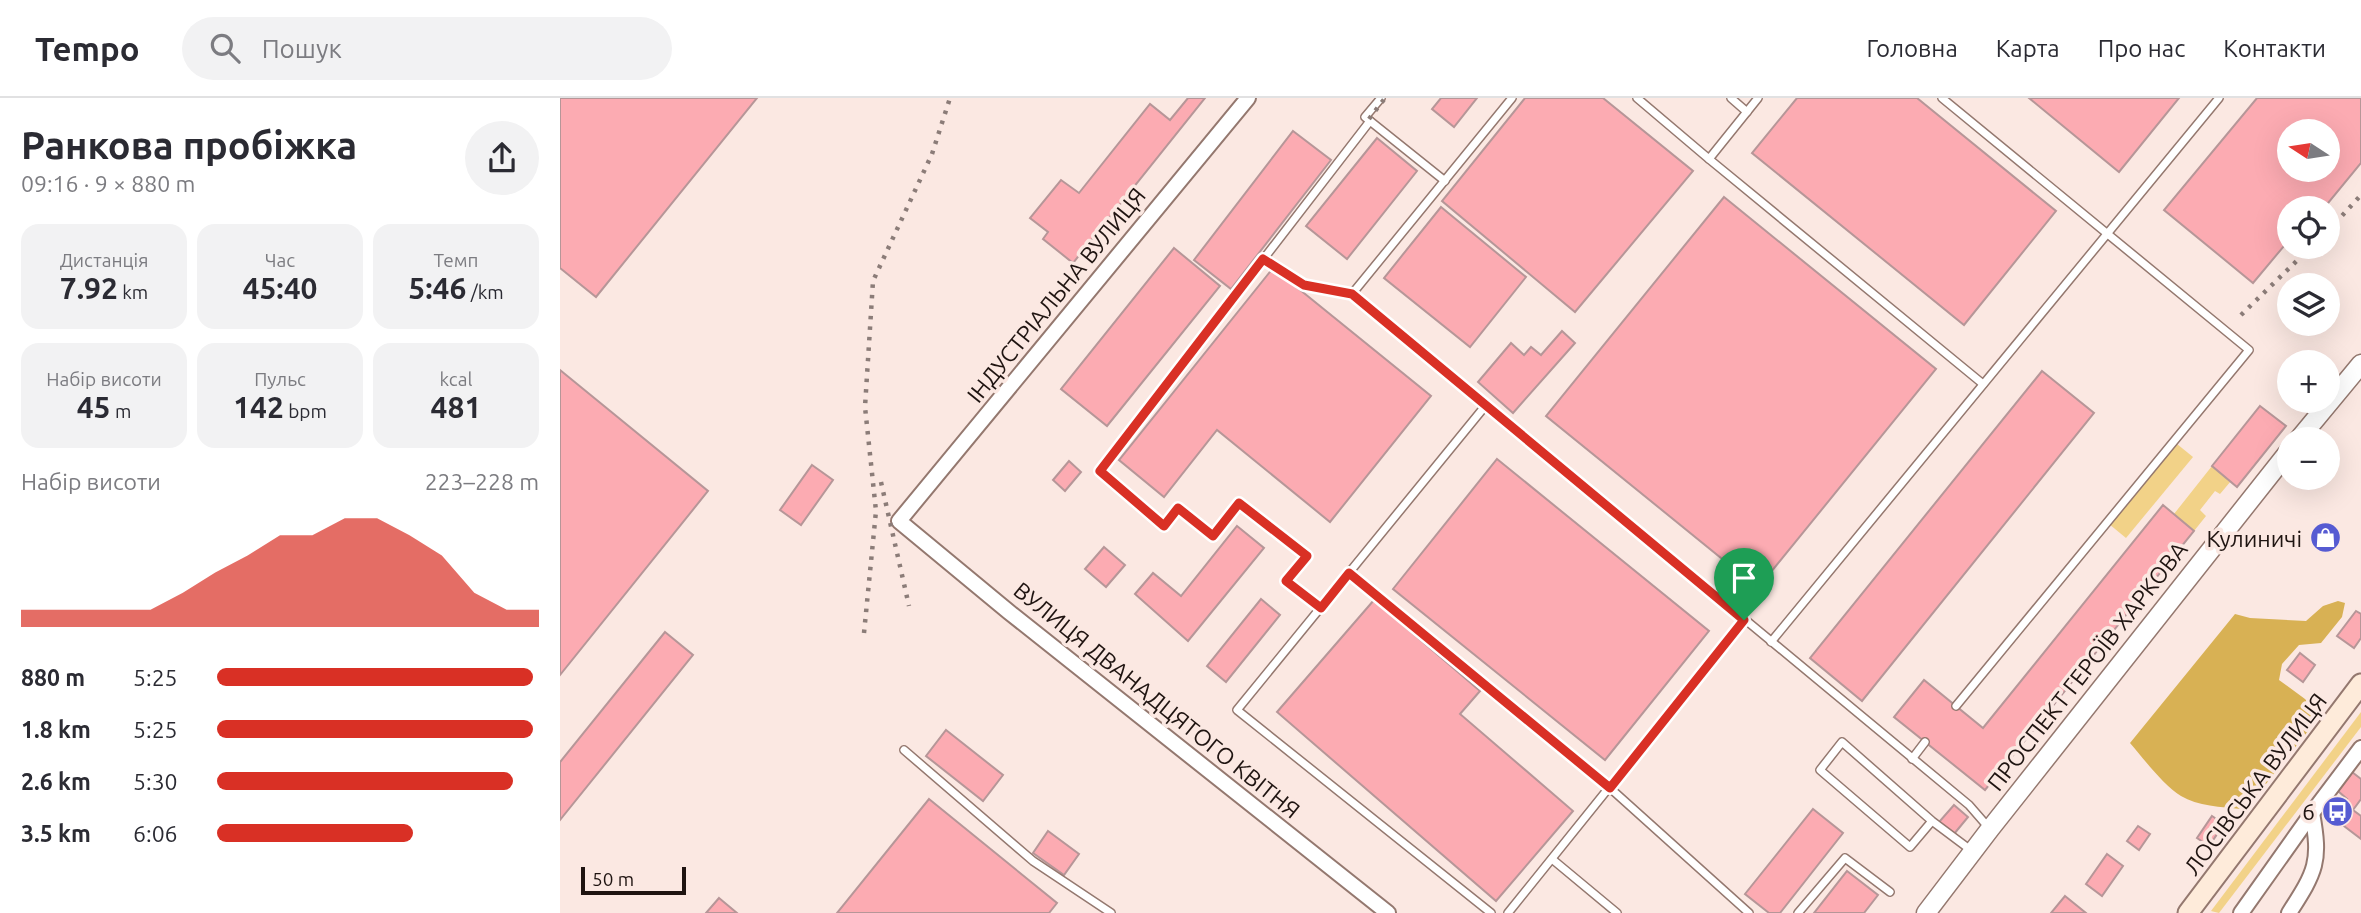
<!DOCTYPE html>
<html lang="uk">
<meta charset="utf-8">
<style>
:root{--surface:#fff;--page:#f2f2f3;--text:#2b2b33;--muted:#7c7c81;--line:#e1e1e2;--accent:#d93025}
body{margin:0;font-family:Ubuntu,sans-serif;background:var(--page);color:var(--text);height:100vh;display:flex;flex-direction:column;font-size:26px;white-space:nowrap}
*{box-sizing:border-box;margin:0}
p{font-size:23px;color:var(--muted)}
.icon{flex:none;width:38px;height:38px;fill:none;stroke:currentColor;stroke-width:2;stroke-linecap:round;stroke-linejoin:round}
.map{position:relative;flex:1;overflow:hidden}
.details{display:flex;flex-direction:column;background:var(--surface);width:560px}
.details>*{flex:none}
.needle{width:46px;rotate:282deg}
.buttons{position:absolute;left:1717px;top:21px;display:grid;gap:14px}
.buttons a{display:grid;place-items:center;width:63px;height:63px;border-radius:50%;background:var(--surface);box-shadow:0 7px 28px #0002;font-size:35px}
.scale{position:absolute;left:21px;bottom:18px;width:105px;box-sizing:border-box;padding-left:7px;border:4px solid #1f1411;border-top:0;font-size:19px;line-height:24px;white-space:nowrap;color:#1f1411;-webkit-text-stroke:5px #fbe8e2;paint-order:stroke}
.pin{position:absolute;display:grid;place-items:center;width:60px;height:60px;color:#fff;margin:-72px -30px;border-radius:50% 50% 50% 0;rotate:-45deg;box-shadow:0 0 7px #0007}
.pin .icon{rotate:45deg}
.round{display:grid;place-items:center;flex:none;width:74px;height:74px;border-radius:37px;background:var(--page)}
.headline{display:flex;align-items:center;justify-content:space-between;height:119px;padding:0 21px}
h1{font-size:38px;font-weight:700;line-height:52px}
.figures{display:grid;grid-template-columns:repeat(3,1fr);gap:10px;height:119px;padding:7px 21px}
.figures div{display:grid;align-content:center;border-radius:18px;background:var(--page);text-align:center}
.figures b{font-size:30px;font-weight:700}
.figures small{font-size:19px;font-weight:400}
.figures p{font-size:19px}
.chart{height:196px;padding:14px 21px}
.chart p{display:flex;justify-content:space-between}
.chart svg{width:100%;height:126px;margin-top:7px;fill:var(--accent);opacity:.7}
ul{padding:0 21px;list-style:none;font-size:23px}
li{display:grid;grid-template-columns:112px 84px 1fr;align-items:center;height:52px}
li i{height:18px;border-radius:9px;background:var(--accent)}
header{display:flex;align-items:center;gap:42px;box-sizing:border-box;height:98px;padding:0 35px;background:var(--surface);border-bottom:2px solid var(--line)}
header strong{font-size:33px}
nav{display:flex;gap:38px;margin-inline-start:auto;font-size:24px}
.search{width:490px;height:63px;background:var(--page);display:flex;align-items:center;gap:18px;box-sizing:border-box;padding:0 24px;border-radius:38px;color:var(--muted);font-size:26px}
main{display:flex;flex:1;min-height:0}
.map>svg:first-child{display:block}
.green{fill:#f2d288}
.forest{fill:#d8b154}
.building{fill:#fcabb2;stroke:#b69698;stroke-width:2;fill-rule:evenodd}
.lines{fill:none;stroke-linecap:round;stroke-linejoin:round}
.service-casing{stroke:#94786f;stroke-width:10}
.minor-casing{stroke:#94786f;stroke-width:18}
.tertiary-casing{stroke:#94786f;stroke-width:21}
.secondary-casing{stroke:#94786f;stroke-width:23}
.service{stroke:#fff;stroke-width:7}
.minor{stroke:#fff;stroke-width:14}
.tertiary{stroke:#fff;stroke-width:18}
.secondary{stroke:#feebda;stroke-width:19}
.rail{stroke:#8b7c78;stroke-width:4.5;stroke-dasharray:3.5 7;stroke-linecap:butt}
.route-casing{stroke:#fff;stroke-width:14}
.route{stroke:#d93025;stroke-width:9}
.labels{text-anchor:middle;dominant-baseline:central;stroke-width:7;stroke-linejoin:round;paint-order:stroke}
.street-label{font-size:23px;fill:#1f1411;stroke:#fbe8e2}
.poi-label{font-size:23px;fill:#1f1411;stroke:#fbe8e2;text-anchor:end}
</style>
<header>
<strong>Tempo</strong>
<div class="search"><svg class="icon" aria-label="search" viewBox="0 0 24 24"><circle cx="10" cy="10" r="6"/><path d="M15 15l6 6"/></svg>Пошук</div>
<nav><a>Головна</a><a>Карта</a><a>Про нас</a><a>Контакти</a></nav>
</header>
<main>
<section class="details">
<div class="headline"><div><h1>Ранкова пробіжка</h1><p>09:16 · 9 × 880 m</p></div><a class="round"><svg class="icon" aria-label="share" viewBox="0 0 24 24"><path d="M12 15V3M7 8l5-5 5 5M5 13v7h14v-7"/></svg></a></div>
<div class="figures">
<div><p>Дистанція</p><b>7.92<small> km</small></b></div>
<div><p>Час</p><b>45:40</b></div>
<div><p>Темп</p><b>5:46<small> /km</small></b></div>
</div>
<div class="figures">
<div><p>Набір висоти</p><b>45<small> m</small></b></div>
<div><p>Пульс</p><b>142<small> bpm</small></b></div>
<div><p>kcal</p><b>481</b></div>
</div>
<div class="chart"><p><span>Набір висоти</span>223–228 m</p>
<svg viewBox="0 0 160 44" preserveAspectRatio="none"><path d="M0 44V38L10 38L20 38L30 38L40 38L50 32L60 25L70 19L80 12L90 12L100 6L110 6L120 12L130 19L140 32L150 38L160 38V44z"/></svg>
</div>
<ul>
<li><b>880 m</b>5:25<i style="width:98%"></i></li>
<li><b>1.8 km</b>5:25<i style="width:98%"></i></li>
<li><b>2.6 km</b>5:30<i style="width:92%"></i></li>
<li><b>3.5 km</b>6:06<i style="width:61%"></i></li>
</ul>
</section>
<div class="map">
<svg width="1801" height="815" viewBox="0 0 1801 815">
<rect width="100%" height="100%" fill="#fbe8e2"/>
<!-- green -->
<g class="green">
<polygon points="1617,346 1633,359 1566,440 1549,426"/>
<polygon points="1652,368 1671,383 1660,396 1655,393 1640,412 1646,418 1634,433 1614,416"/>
<polygon points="1801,614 1801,629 1659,815 1651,813"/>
</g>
<!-- forest -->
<path class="forest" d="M1778,503L1785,505L1782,519L1761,545L1739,547L1722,566L1719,582L1745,601L1760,618L1698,696L1681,711C1662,709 1637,708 1621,698C1603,687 1584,661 1570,645L1675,516L1690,520L1746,523L1763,508Z"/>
<!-- building -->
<g class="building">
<polygon points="0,0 197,0 36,199 0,170"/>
<polygon points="628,0 645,0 513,165 483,141 488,134 470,120 501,82 519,95 590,6 610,22"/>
<polygon points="881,0 917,0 894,29 872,11"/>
<polygon points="965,0 1043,0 1133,73 1015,214 882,103"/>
<polygon points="1237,0 1357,0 1496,113 1404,227 1192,55"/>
<polygon points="1469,0 1619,0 1559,74"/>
<path d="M1697,0H1801V65L1764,110H1729V142L1693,185L1604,112ZM1729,33H1768V72H1729Z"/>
<polygon points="733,33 771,62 671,191 634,162"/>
<polygon points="817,40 857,73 787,161 746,128"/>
<polygon points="1164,99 1376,271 1198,490 986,318"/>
<polygon points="881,109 966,179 910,249 824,180"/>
<polygon points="614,150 660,188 547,328 501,291"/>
<polygon points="713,170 871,298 770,424 657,332 604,399 559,362"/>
<polygon points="1002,233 1015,245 953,315 918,284 951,245 964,257 971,249 981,257"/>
<polygon points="0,272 148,393 0,577"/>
<polygon points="1482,273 1534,315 1302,603 1250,560"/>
<polygon points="1700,308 1726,328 1677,389 1652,368"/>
<polygon points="937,361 1149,533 1045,662 833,491"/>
<polygon points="509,363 521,374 505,393 493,382"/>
<polygon points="252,367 273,382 241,427 220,412"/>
<polygon points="1603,407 1634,433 1425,692 1334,619 1364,582 1423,630"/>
<polygon points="677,428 704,450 628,543 575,496 593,475 621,498"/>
<polygon points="1769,431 1773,435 1771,437 1774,444 1771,447 1768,445 1764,449 1756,443 1760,433 1766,434"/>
<polygon points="544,449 565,467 546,489 525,471"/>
<polygon points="701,501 720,517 666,584 647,568"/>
<polygon points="814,502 920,593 900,616 1013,713 936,803 717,614"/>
<polygon points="1796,513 1801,516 1801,540 1794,550 1777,538"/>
<polygon points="105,534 133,557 0,722 0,664"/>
<polygon points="1740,555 1755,567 1743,584 1727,572"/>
<polygon points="386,632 443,677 423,703 366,658"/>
<polygon points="1792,674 1801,681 1801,701 1793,712 1801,718 1801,741 1784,728 1789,721 1778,713 1787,701 1778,693"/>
<polygon points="369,701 497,805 489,815 277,815"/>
<polygon points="1394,707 1408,719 1394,736 1379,724"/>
<polygon points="1253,711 1283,735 1220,815 1209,815 1185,796"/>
<polygon points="1652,718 1664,726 1649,748 1637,740"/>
<polygon points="1578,728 1590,736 1579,752 1567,743"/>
<polygon points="488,733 519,756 504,777 473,755"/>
<polygon points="1547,756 1563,768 1542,798 1526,786"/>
<polygon points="1287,773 1318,797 1304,815 1254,815"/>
<polygon points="1505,798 1526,815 1491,815"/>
<polygon points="159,800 177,815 146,815"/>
</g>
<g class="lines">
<defs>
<g id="service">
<polyline points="821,0 805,19 885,83"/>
<polyline points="952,0 792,196 1409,707 1429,730"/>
<polyline points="1077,0 1149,61 1198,0"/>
<polyline points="1171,0 1187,14"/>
<polyline points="1382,0 1689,252 1396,608"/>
<polyline points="1149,61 1423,286"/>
<polyline points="703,161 744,187 792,196"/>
<polyline points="926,307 677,612 931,815"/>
<polyline points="789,475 1050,690 1189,815"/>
<polyline points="761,510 727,483 747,458 679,405 653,438 618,410 604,428 540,373 810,23"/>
<polyline points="1211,544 1659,0"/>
<polyline points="344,652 473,763 551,815"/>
<polyline points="1352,661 1365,644"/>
<polyline points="1372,723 1350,749 1260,672 1282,644 1372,723 1412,753"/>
<polyline points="992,761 1057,815"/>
<polyline points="948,815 1184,522"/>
<polyline points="1238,815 1285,760 1330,794"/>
</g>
<g id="minor">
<polyline points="688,0 339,423 449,514 828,815"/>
<polyline points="1681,815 1752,715 1801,650"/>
<path d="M1729,815C1756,773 1761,764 1752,715"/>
</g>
<g id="tertiary">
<polyline points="1739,341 1801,266"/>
<polyline points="1366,815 1430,731 1729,353"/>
</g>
<polyline id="secondary" points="1628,815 1801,586"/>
</defs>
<!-- service casing -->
<use href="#service" class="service-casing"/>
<!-- minor casing -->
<use href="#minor" class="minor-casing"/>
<!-- tertiary casing -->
<use href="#tertiary" class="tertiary-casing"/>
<!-- secondary casing -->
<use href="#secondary" class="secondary-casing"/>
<!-- service -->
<use href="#service" class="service"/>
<!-- minor -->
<use href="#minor" class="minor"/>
<!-- tertiary -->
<use href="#tertiary" class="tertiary"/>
<!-- secondary -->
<use href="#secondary" class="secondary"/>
<!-- rail -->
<g class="rail">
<polyline points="809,21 825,0"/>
<polyline points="1768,133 1801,97"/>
<polyline points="1681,217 1751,149"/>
<polyline points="321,384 349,508"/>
<polyline points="304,535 316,413 305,309 313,183 372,56 390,0"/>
</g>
</g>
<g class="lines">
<defs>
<polygon id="route" points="703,161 744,187 792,196 1184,522 1050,690 789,475 761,510 726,483 747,458 679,405 653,438 618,410 604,428 540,373"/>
</defs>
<!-- route casing -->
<use href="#route" class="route-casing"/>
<!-- route -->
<use href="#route" class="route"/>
</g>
<!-- icons -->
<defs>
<symbol id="shop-disc" viewBox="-11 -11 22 22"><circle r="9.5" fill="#565bd2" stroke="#fbe8e2"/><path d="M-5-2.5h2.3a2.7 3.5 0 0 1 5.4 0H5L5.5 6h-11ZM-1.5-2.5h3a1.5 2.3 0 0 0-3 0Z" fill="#fff"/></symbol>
<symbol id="bus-disc" viewBox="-11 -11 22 22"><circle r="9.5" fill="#565bd2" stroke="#fbe8e2"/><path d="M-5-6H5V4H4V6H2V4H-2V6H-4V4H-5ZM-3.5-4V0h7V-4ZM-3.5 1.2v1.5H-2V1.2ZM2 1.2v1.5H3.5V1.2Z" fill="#fff"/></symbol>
</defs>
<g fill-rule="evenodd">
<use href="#shop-disc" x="1748" y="422" width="35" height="35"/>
<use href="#bus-disc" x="1760" y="696" width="35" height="35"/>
</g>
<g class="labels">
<!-- street labels -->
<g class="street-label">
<text transform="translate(496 197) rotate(-51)">ІНДУСТРІАЛЬНА ВУЛИЦЯ</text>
<text transform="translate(1527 568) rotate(-52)">ПРОСПЕКТ ГЕРОЇВ ХАРКОВА</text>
<text transform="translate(597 602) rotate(39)">ВУЛИЦЯ ДВАНАДЦЯТОГО КВІТНЯ</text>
<text transform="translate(1695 686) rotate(-53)">ЛОСІВСЬКА ВУЛИЦЯ</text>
</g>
<!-- poi labels -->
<g class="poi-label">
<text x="1742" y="440">Кулиничі</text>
<text x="1755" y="713">6</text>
</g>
</g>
</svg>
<div class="buttons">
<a><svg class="needle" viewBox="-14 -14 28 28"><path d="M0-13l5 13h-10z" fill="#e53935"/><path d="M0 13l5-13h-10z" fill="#7c7c81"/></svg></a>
<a><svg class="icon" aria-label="locate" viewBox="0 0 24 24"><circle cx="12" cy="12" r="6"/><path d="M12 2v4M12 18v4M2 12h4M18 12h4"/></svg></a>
<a><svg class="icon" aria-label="layers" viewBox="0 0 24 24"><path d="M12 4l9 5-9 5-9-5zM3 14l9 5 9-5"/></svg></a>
<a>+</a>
<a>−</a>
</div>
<div class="scale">50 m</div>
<div class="pin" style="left:1184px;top:522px;background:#1e9e55"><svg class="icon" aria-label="arrive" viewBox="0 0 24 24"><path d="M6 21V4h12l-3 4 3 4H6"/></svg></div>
</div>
</main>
